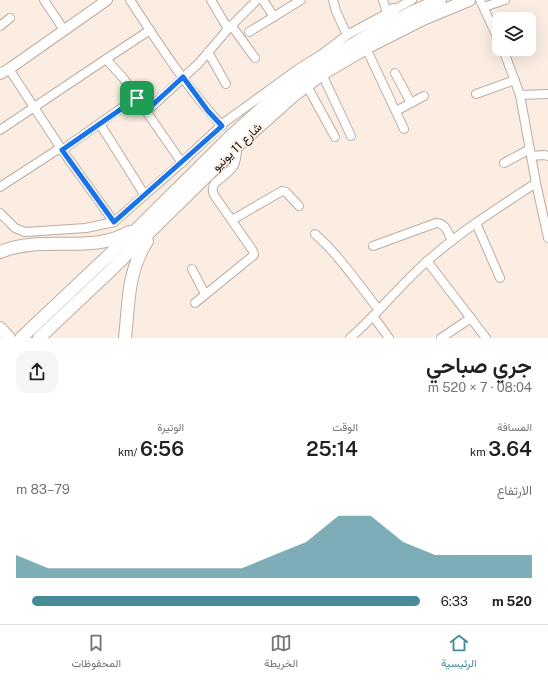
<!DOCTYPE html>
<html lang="ar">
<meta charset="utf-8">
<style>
:root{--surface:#fff;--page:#f6f6f6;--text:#202124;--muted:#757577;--line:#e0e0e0;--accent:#478b99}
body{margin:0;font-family:"Public Sans",Vazirmatn,sans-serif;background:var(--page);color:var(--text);direction:rtl;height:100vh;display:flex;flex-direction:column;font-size:15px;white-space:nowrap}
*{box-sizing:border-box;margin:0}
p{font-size:13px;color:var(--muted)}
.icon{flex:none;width:22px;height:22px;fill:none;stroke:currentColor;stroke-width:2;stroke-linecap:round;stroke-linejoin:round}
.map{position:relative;height:338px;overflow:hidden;direction:ltr}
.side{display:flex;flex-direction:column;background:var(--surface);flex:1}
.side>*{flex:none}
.tools{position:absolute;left:492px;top:12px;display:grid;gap:8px}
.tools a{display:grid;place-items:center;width:44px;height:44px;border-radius:8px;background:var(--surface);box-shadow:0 4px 16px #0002;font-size:20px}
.pin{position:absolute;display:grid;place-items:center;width:34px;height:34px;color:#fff;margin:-17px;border-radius:8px;box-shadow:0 2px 6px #0006}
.round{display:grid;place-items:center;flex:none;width:42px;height:42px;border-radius:12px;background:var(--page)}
.headline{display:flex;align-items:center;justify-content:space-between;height:68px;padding:0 16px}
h1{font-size:22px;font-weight:600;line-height:30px}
.figures{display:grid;grid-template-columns:repeat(3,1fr);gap:6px;height:68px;padding:4px 16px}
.figures div{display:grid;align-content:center}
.figures b{font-size:20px;font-weight:600}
.figures small{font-size:11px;font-weight:400}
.figures p{font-size:11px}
.chart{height:112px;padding:8px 16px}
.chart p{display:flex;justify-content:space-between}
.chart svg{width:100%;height:72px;margin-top:4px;fill:var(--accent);opacity:.7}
ul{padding:0 16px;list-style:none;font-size:13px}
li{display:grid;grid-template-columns:64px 48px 1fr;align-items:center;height:30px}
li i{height:10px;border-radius:5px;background:var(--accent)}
.tab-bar{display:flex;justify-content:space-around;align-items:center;height:56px;border-top:1px solid var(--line);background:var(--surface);font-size:11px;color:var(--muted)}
.tab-bar a{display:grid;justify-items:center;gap:2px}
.tab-bar .active{color:var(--accent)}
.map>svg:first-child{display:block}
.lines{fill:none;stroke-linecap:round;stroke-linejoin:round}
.minor-casing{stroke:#bbada3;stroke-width:10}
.major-casing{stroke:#bbada3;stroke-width:12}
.highway-casing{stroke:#bbada3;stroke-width:14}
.minor{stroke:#fff;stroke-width:8}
.major{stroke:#fff;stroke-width:10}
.highway{stroke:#fff;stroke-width:12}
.route-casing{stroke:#fff;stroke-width:8}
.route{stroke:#1a73e8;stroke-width:5}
.labels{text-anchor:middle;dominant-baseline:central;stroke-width:3;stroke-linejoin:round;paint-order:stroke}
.street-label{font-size:12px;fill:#17120f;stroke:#fbede2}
</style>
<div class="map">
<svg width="548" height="338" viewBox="0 0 548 338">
<rect width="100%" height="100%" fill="#fbede2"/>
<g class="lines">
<defs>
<g id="minor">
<polyline points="44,0 64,30"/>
<path d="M130,0C158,43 187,88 222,126"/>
<polyline points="211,0 228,29"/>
<polyline points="263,0 274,17"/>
<polyline points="333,0 336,11 347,35"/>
<polyline points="383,0 387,13"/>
<polyline points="480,0 499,41"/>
<polyline points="484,7 505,0"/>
<polyline points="231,25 255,58"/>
<polyline points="0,26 10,18"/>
<polyline points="150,30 106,59 124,79 182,163"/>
<polyline points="249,32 301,0"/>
<polyline points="366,48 404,129"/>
<polyline points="503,49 520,95 536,183 548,238"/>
<polyline points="208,52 226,84"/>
<polyline points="9,69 62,150 114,222"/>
<polyline points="395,73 411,103"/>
<polyline points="322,74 351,136"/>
<polyline points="307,86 335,137"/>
<polyline points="476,94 515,80"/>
<polyline points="520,95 548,94"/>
<polyline points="147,111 199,63 228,29 257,0"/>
<polyline points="396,111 424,96"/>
<polyline points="100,124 144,194"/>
<polyline points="0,130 106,59"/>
<polyline points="62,150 137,97"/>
<polyline points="531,156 544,155 548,156"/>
<polyline points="504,163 530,149"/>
<polyline points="0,187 60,148"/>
<polyline points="0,213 15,228 25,232 86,228 114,222 179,165 225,122 298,69 322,54 347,35 412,0"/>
<polyline points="232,220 282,191 286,192 299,206"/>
<polyline points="476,223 500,278"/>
<path d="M315,234C340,256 358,284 379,310"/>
<path d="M373,246L436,223C446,223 448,233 452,241"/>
<polyline points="427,261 486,338"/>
<polyline points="192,269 205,294"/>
<path d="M195,303L254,255L253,251L214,195C212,190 212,187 215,183C231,169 237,170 237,146"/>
<polyline points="373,316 389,338"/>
<path d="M350,338C379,313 402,282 432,257C464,229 501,206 536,183"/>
<polyline points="441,338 471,318"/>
</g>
<polyline id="major" points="0,74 9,69 107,0"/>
<g id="highway">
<polyline points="375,27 393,10"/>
<path d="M0,252C43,234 91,255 129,232"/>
<polyline points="0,328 9,338"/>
<polyline points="21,338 142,224 231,136 270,101 314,68 370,34 412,12 440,0"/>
<polyline points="39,338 108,273 237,146 293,96 322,74 366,48 423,19 469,0"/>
<path d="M125,338C129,302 127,273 147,241"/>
</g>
</defs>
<!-- minor casing -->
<use href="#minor" class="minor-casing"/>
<!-- major casing -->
<use href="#major" class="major-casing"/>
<!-- highway casing -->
<use href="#highway" class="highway-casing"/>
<!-- minor -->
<use href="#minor" class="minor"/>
<!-- major -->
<use href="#major" class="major"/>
<!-- highway -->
<use href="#highway" class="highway"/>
</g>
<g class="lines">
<defs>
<polygon id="route" points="183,77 208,111 222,126 114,222 62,150 137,98 146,111"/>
</defs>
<!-- route casing -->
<use href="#route" class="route-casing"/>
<!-- route -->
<use href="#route" class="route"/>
</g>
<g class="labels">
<!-- street labels -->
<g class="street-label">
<text transform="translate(237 147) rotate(-44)">شارع 11 يونيو</text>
</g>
</g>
</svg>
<div class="tools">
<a><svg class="icon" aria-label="layers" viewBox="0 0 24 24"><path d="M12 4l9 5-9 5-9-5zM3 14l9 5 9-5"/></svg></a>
</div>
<div class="pin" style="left:137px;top:98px;background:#1e9e55"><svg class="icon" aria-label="arrive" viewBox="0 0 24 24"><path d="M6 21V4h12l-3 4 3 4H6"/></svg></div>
</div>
<section class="side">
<div class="headline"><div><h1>جري صباحي</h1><p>08:04 · 7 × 520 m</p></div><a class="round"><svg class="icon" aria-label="share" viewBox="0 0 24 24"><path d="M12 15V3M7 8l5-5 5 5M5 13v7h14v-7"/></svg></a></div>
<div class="figures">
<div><p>المسافة</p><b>3.64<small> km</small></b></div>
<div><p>الوقت</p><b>25:14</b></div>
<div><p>الوتيرة</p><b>6:56<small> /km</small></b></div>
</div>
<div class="chart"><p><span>الارتفاع</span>79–83 m</p>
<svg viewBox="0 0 160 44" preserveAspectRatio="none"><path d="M0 44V30L10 38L20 38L30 38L40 38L50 38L60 38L70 38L80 30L90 22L100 6L110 6L120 22L130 30L140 30L150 30L160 30V44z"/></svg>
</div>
<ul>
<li><b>520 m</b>6:33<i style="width:96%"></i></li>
</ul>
</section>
<nav class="tab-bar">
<a class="active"><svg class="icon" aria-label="home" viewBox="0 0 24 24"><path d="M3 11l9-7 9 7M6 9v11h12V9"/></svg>الرئيسية</a>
<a><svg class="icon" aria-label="map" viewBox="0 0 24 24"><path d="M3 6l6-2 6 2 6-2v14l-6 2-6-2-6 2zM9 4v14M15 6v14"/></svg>الخريطة</a>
<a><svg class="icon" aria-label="saved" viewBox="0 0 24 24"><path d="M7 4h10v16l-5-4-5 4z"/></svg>المحفوظات</a>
</nav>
